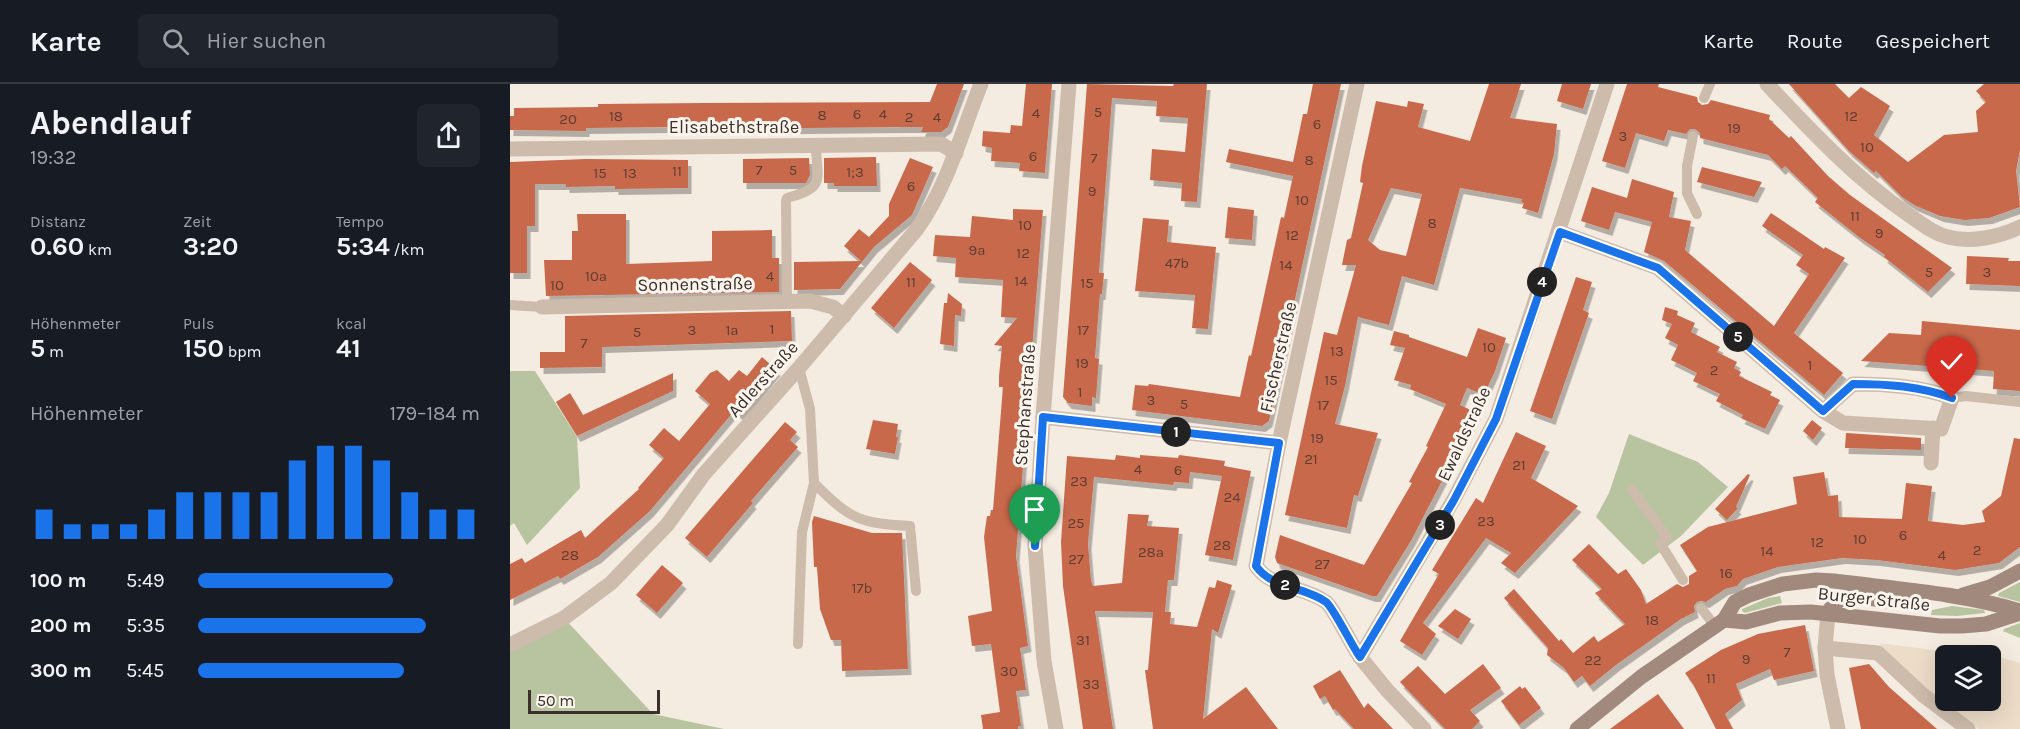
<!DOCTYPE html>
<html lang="de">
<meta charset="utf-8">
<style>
:root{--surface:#171b24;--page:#20242c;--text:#f1f3f6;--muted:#9ea1a6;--line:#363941;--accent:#1a73e8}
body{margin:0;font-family:Karla,sans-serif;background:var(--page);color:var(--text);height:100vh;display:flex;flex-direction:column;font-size:22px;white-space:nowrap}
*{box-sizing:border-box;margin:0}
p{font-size:20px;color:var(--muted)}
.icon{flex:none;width:33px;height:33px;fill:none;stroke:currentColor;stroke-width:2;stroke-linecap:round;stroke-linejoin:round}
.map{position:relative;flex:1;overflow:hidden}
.drawer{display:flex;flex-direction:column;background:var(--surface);width:510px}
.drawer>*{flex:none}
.buttons{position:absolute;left:1425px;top:561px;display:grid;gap:12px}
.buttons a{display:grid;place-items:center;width:66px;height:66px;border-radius:9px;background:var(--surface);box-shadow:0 6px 24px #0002;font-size:30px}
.scale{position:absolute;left:18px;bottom:15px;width:132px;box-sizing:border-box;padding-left:6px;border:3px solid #3b302b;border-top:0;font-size:16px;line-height:21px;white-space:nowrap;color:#3b302b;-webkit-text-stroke:4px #fbf5ee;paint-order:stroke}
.pin{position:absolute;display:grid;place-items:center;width:51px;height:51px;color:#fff;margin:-62px -26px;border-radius:50% 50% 50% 0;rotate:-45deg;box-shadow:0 0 6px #0007}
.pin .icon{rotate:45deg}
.km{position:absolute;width:30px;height:30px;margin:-15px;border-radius:50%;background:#222;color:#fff;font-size:16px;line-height:30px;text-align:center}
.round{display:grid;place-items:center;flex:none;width:63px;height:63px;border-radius:9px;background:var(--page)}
.overview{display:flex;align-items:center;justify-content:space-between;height:102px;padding:0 30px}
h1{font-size:33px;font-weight:700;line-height:45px}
.stats{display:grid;grid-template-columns:repeat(3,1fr);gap:9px;height:102px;padding:6px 30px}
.stats div{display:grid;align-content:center}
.stats b{font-size:26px;font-weight:700}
.stats small{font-size:16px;font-weight:400}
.stats p{font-size:16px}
.chart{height:168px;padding:12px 30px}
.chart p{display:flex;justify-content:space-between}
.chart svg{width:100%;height:108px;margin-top:6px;stroke:var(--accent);stroke-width:6}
ul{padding:0 30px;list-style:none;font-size:20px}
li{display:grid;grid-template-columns:96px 72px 1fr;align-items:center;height:45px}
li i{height:15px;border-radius:8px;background:var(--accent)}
header{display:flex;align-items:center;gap:36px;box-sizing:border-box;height:84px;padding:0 30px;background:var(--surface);border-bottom:2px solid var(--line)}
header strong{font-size:28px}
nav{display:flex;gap:33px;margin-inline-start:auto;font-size:21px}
.search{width:420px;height:54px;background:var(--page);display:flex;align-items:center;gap:15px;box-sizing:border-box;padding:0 21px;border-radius:9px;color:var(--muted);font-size:22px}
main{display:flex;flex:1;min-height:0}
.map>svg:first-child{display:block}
.green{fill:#b8c4a0}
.plaza{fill:#ecdcc8;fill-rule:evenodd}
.building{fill:#c8694b;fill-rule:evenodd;filter:url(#shadow)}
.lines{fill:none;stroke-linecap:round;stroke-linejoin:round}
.service{stroke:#cdbbac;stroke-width:10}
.minor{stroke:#cdbbac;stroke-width:15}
.secondary{stroke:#a18a7d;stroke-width:15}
.route-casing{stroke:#fff;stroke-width:12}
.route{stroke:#1a73e8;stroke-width:8}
.labels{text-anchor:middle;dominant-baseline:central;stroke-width:6;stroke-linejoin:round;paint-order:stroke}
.number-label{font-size:15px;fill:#5e3e33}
.street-label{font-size:18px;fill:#3b302b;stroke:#fbf5ee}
</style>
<header>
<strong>Karte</strong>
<div class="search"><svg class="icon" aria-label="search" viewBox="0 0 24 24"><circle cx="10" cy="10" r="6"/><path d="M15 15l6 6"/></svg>Hier suchen</div>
<nav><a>Karte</a><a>Route</a><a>Gespeichert</a></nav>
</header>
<main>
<section class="drawer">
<div class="overview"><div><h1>Abendlauf</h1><p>19:32</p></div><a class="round"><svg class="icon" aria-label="share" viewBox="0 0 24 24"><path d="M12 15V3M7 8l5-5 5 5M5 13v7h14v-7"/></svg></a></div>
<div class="stats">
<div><p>Distanz</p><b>0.60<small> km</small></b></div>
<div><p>Zeit</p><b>3:20</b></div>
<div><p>Tempo</p><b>5:34<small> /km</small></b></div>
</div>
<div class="stats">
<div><p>Höhenmeter</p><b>5<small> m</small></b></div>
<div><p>Puls</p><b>150<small> bpm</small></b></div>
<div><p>kcal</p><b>41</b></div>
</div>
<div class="chart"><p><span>Höhenmeter</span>179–184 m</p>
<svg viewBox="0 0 160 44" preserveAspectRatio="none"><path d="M5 44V32M15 44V38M25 44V38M35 44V38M45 44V32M55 44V25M65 44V25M75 44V25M85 44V25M95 44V12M105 44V6M115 44V6M125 44V12M135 44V25M145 44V32M155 44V32"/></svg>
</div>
<ul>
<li><b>100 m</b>5:49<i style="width:69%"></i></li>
<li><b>200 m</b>5:35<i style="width:81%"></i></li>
<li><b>300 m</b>5:45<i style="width:73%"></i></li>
</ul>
</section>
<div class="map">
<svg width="1510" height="645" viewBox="0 0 1510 645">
<defs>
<filter id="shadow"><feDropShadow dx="3.5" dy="6" stdDeviation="0" flood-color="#0004"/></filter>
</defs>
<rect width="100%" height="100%" fill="#f4ebe1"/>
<!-- green -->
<g class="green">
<polygon points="0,287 25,287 67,353 70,404 17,461 4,439 0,442"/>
<polygon points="1119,350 1188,378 1218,403 1171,452 1133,481 1086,433 1099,409"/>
<polygon points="1510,498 1510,518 1488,512 1489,509"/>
<polygon points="1270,512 1272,519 1235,529 1232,527 1232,525 1258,514"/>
<polygon points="1442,522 1474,526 1475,529 1447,532 1421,531 1422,526"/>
<polygon points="54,534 143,630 214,645 0,645 0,561"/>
<polygon points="1510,539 1510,554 1493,547 1494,545"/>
</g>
<!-- plaza -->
<path class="plaza" d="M1369,559L1431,567L1459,564L1510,579V645H1469L1465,642L1430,617ZM1436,572H1480V616H1436Z"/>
<!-- building -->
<g class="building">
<polygon points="427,0 454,0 438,43 431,48 411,48 413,43 393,43 208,45 208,43 160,43 76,44 76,47 0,46 0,32 4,32 4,24 88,23 88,20 195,19 420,18"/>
<polygon points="516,0 542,0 535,89 509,87 510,79 481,77 482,64 472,62 473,47 500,49 501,41 512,42"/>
<polygon points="577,0 663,2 664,0 697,0 687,118 671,117 672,99 640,96 642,65 675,68 678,34 646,32 647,17 602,14 589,189 594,189 592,210 590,210 585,274 589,275 586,314 582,313 582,322 558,319 553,313"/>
<polygon points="803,0 831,0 759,337 752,342 622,326 625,301 638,302 639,300 730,313 739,271 741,272 771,133 774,134 783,92 716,78 719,65 783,78 793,30 797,30"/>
<path d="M979,0H1011L1000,34L1047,40L1044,70L1028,129L1012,124L1014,119L1011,118L1012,115L950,104L924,201L892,192L879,241L848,233L835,302L825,340L868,349L848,412L844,411L837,444L775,431L814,248L827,251L846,181H832L837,156L841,154L853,99L850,98L852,82L866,17L897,23L898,17L914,20L908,43L960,57ZM881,104L912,110L896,172L870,166L858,156Z"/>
<polygon points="1052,0 1081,0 1073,25 1047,17"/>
<polygon points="1117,0 1149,0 1148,3 1187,13 1188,18 1192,21 1198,20 1201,16 1260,31 1259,35 1279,54 1281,52 1318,92 1340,111 1442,184 1418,208 1374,173 1375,171 1349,153 1305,118 1308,114 1275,82 1272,85 1258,71 1190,54 1190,49 1185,45 1180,45 1176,50 1158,46 1154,57 1126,49 1115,84 1092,77"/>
<polygon points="1279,0 1325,0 1339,14 1351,3 1380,22 1364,51 1398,78 1434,51 1468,48 1466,27 1476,18 1466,7 1474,0 1510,0 1510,66 1506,87 1510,123 1479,134 1454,136 1430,132 1404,121 1392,113 1366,87 1364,89 1339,67"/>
<polygon points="366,73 367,102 324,102 324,99 314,99 314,74"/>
<polygon points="299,74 300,91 296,99 233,99 233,75"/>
<polygon points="400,74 423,83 402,131 364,163 330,205 284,206 284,178 351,177 334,162 349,145 359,153 379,132 379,120"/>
<polygon points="76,75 178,76 178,104 105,105 105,102 56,103 56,100 25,100 25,142 17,142 17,189 0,189 0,78"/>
<polygon points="1192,83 1252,98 1244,113 1187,98"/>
<polygon points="1122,95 1164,108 1159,133 1181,137 1175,166 1264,242 1299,190 1286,181 1293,171 1252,142 1261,129 1314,165 1315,163 1335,174 1284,249 1333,289 1314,311 1154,177 1134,168 1142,138 1105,128 1099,146 1071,137 1082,103 1117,114"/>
<polygon points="718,123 744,126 742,156 715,154"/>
<polygon points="503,125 533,126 506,472 518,562 510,564 516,606 506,607 511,642 508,642 508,645 473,645 471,631 490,628 481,560 462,562 458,532 482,527 474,453 477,432 480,432 481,426 483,426 493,303 489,303 489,292 492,262 484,261 507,234 491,233 493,196 445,193 446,174 423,172 425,151 460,153 462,132 503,136"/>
<polygon points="67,130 116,130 116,180 202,177 202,147 262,146 262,174 269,174 269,208 36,212 34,176 62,176 62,147 68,147"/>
<polygon points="633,134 659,136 657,158 706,163 698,245 682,244 685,211 625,207"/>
<polygon points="1457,172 1499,174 1498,177 1510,177 1510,202 1456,200"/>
<polygon points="400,178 422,196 384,244 361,224"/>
<polygon points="1066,193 1082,198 1073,226 1079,229 1042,335 1020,327"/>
<polygon points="438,209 452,220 451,232 445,231 444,262 430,260 434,219 437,219"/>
<polygon points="1155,223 1168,227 1167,231 1185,239 1181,248 1210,263 1207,268 1227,278 1224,284 1231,288 1229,292 1262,308 1260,311 1270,316 1255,345 1231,334 1233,331 1206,317 1210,310 1183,297 1187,289 1161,276 1168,261 1155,254 1162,240 1152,236"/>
<polygon points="281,227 282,257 92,263 92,283 30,284 30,268 55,268 55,232"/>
<polygon points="1412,237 1510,246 1510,307 1483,305 1484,287 1351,277 1379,249 1411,251"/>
<polygon points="968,244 996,254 985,287 974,311 957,304 950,321 967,329 902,455 867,512 862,512 767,479 765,473 770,451 854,481 902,399 899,398 918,363 916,362 936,320 900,305 901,301 884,296 895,264 880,261 884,247 899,251 899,253 957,273"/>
<polygon points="252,273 267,286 230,331 225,326 140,427 88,473 50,495 48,492 0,516 0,480 12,474 15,479 71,446 75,454 129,405 128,404 154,374 139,361 154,344 169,357 200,320 185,307 200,289 207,286 219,297 229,286 237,292"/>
<polygon points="163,289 163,307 67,352 46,318 60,309 73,331"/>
<polygon points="363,336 388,340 386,353 388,353 385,370 356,365"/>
<polygon points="1302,336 1312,344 1303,356 1293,347"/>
<polygon points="275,338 287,348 280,356 288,363 241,417 243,419 197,473 175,454"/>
<polygon points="1006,348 1036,362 1021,394 1068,422 1005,489 991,479 1001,469 976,454 913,539 926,550 912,571 890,557 929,490 922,486 966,414 973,419"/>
<polygon points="1336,349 1411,354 1411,366 1335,364"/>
<polygon points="1504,354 1510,355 1510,463 1489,479 1445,486 1367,476 1332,474 1268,483 1233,495 1227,502 1215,505 1196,518 1191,517 1187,518 1184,522 1185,528 1171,535 1106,581 1080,602 1072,592 1064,598 1054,584 1037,571 1038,564 994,514 1004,505 1049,557 1051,555 1063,569 1084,552 1088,558 1115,540 1085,509 1092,505 1062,476 1079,460 1108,490 1116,485 1131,506 1136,520 1167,500 1173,503 1179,500 1179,492 1187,487 1170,461 1198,443 1287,420 1283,393 1314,388 1318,412 1328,411 1329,433 1392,435 1396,399 1422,402 1418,437 1453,441 1475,438 1472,427 1491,412"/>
<polygon points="606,371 630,374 630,371 668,374 669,371 715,377 714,382 741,387 723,476 695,471 712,392 680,388 679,399 664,398 663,401 584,393 578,460 581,497 583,502 612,499 618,430 639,431 637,442 669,444 664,496 658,496 655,528 661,528 660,540 687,543 699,503 705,504 707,496 722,501 708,549 702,545 693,635 736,603 768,645 643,645 635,586 638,586 643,528 585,527 603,645 573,645 553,502 551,458 557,372 605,376"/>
<polygon points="1238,390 1240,391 1226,423 1228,424 1217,436 1205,425"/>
<polygon points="304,432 362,449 392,449 398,585 332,587 331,556 321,556 310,525 307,483 304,483 302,438"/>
<polygon points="152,481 173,499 147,529 126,511"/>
<polygon points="945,525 961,535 948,555 928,542"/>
<polygon points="1295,541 1304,587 1264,596 1260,585 1226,600 1232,616 1215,630 1223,645 1206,645 1183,600 1175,589 1211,566 1248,550"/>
<polygon points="973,580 991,604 960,626 970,637 962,645 935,645 890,598 908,582 935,610"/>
<polygon points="1359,580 1379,603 1427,645 1351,645 1339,584"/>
<polygon points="830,586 854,624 858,619 883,645 844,645 825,625 823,626 815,612 810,615 803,602"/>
<polygon points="1010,602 1012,605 1015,603 1031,624 1009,641 991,617"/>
<polygon points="1148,610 1174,645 1100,645 1119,631"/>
</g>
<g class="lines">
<!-- service -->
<g class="service">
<polyline points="1194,14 1200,0"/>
<polyline points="1183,52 1177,82 1177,109 1187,130"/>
<path d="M277,218L276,117L277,114C316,103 307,98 306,62"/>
<polyline points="0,221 32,223"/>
<polyline points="1442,314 1456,312 1510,318"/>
<path d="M304,399C341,436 349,439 400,442L406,507"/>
<polyline points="1122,406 1157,453 1150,459 1173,496"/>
<polyline points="1191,524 1205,542"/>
<polyline points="288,560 292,448 304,399 300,325 289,284"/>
</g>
<!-- minor -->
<g class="minor">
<path d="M847,0L769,359L746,482C762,505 794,502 816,518C823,523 842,562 850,573"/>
<path d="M1257,0C1301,47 1345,94 1399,131C1411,139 1424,150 1438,153C1461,159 1489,153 1510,143"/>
<polyline points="0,65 431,60 446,69"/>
<path d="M1050,148L1148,184L1313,327L1333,339L1431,345L1442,314C1410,302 1377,300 1343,300L1313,327"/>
<polyline points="32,223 300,217 323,223 334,232"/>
<polyline points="533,333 769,359"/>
<polyline points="1421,379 1423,344"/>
<polyline points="1318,529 1315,564 1317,591 1328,645"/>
<path d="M0,561L54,534L101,499L157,441L194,390L289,284L407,145C438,101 451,50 471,0"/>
<polyline points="1315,564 1368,569 1413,611 1458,645"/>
<polyline points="546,645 534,577 525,462 533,333 559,0"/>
<polyline points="914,645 877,606 850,573 944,415 986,335 1097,0"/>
</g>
<!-- secondary -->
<g class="secondary">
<polyline points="1453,511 1480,503 1510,487"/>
<path d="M1318,529C1333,499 1364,520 1388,517C1393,516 1400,510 1405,507"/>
<polyline points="1214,536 1236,538 1270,529 1301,528 1430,542 1452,542 1476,540 1510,529"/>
<path d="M1067,645L1131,593L1214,536L1225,518L1239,511L1273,500L1306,496L1324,497C1387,505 1450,509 1510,527"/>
</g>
</g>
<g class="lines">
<defs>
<path id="route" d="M525,462L533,333L769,359L746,482C762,505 794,502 816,518C823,523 842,562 850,573L944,416L986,335L1050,148L1148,184L1313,327L1343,300C1377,300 1410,302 1442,314"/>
</defs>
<!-- route casing -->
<use href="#route" class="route-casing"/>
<!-- route -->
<use href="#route" class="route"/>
</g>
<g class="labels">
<!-- number labels -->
<g class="number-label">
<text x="588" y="28">5</text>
<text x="526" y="29">4</text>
<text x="347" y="30">6</text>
<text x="373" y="30">4</text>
<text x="312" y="31">8</text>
<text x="106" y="32">18</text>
<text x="1341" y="32">12</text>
<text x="399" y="33">2</text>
<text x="427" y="33">4</text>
<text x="58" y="35">20</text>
<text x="807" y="40">6</text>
<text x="1224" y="44">19</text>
<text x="1113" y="52">3</text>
<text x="1357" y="63">10</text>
<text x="523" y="72">6</text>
<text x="584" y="74">7</text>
<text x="799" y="76">8</text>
<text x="249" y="86">7</text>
<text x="283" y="86">5</text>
<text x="167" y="87">11</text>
<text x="345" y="88">1;3</text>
<text x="90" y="89">15</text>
<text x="120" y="89">13</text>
<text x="401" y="102">6</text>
<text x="582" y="107">9</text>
<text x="792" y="116">10</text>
<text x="1345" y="132">11</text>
<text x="922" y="139">8</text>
<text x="515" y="141">10</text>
<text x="1369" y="149">9</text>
<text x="782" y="151">12</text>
<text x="467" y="166">9a</text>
<text x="513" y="169">12</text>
<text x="667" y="179">47b</text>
<text x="776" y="181">14</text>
<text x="1419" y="188">5</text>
<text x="1477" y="188">3</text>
<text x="86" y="192">10a</text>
<text x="260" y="192">4</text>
<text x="511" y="197">14</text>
<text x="401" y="198">11</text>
<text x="577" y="199">15</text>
<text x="47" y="201">10</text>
<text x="262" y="245">1</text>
<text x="182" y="246">3</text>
<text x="222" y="246">1a</text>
<text x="573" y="246">17</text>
<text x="127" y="248">5</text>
<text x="74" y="259">7</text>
<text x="979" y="263">10</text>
<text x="827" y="267">13</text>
<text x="572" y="279">19</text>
<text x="1300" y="281">1</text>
<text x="1204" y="286">2</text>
<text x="821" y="296">15</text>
<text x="570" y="308">1</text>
<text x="641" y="316">3</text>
<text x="674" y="320">5</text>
<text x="813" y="321">17</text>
<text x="807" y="354">19</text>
<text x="801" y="375">21</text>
<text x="1009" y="381">21</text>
<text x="628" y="385">4</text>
<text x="668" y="386">6</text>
<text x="569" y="397">23</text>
<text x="722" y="413">24</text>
<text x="976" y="437">23</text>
<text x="566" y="439">25</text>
<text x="1393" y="451">6</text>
<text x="1350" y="455">10</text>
<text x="1307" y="458">12</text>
<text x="712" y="461">28</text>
<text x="1467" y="466">2</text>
<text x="1257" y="467">14</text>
<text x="641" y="468">28a</text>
<text x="60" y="471">28</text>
<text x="1432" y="471">4</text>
<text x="566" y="475">27</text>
<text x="812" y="480">27</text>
<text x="1216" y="489">16</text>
<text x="352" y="504">17b</text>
<text x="1142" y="536">18</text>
<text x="573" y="556">31</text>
<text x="1277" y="568">7</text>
<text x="1236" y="575">9</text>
<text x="1083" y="576">22</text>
<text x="499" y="587">30</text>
<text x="1201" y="594">11</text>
<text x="581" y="600">33</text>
</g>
<!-- street labels -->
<g class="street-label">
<text x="224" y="43">Elisabethstraße</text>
<text transform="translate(185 200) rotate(-1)">Sonnenstraße</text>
<text transform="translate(768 273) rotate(-77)">Fischerstraße</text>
<text transform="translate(253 295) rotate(-48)">Adlerstraße</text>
<text transform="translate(515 321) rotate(-86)">Stephanstraße</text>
<text transform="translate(954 350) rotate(-65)">Ewaldstraße</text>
<text transform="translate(1364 515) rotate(6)">Burger Straße</text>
</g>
</g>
</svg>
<div class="buttons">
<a><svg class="icon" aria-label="layers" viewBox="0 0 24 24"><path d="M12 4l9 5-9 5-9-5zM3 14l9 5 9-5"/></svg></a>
</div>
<div class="scale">50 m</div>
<div class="pin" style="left:525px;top:462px;background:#1e9e55"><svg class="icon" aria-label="arrive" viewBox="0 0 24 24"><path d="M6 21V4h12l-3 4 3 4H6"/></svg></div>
<div class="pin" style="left:1442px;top:314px;background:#d93025"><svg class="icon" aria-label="check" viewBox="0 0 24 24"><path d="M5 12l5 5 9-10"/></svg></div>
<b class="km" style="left:666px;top:348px">1</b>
<b class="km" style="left:775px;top:501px">2</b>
<b class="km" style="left:930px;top:441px">3</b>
<b class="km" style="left:1032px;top:198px">4</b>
<b class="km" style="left:1228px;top:253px">5</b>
</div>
</main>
